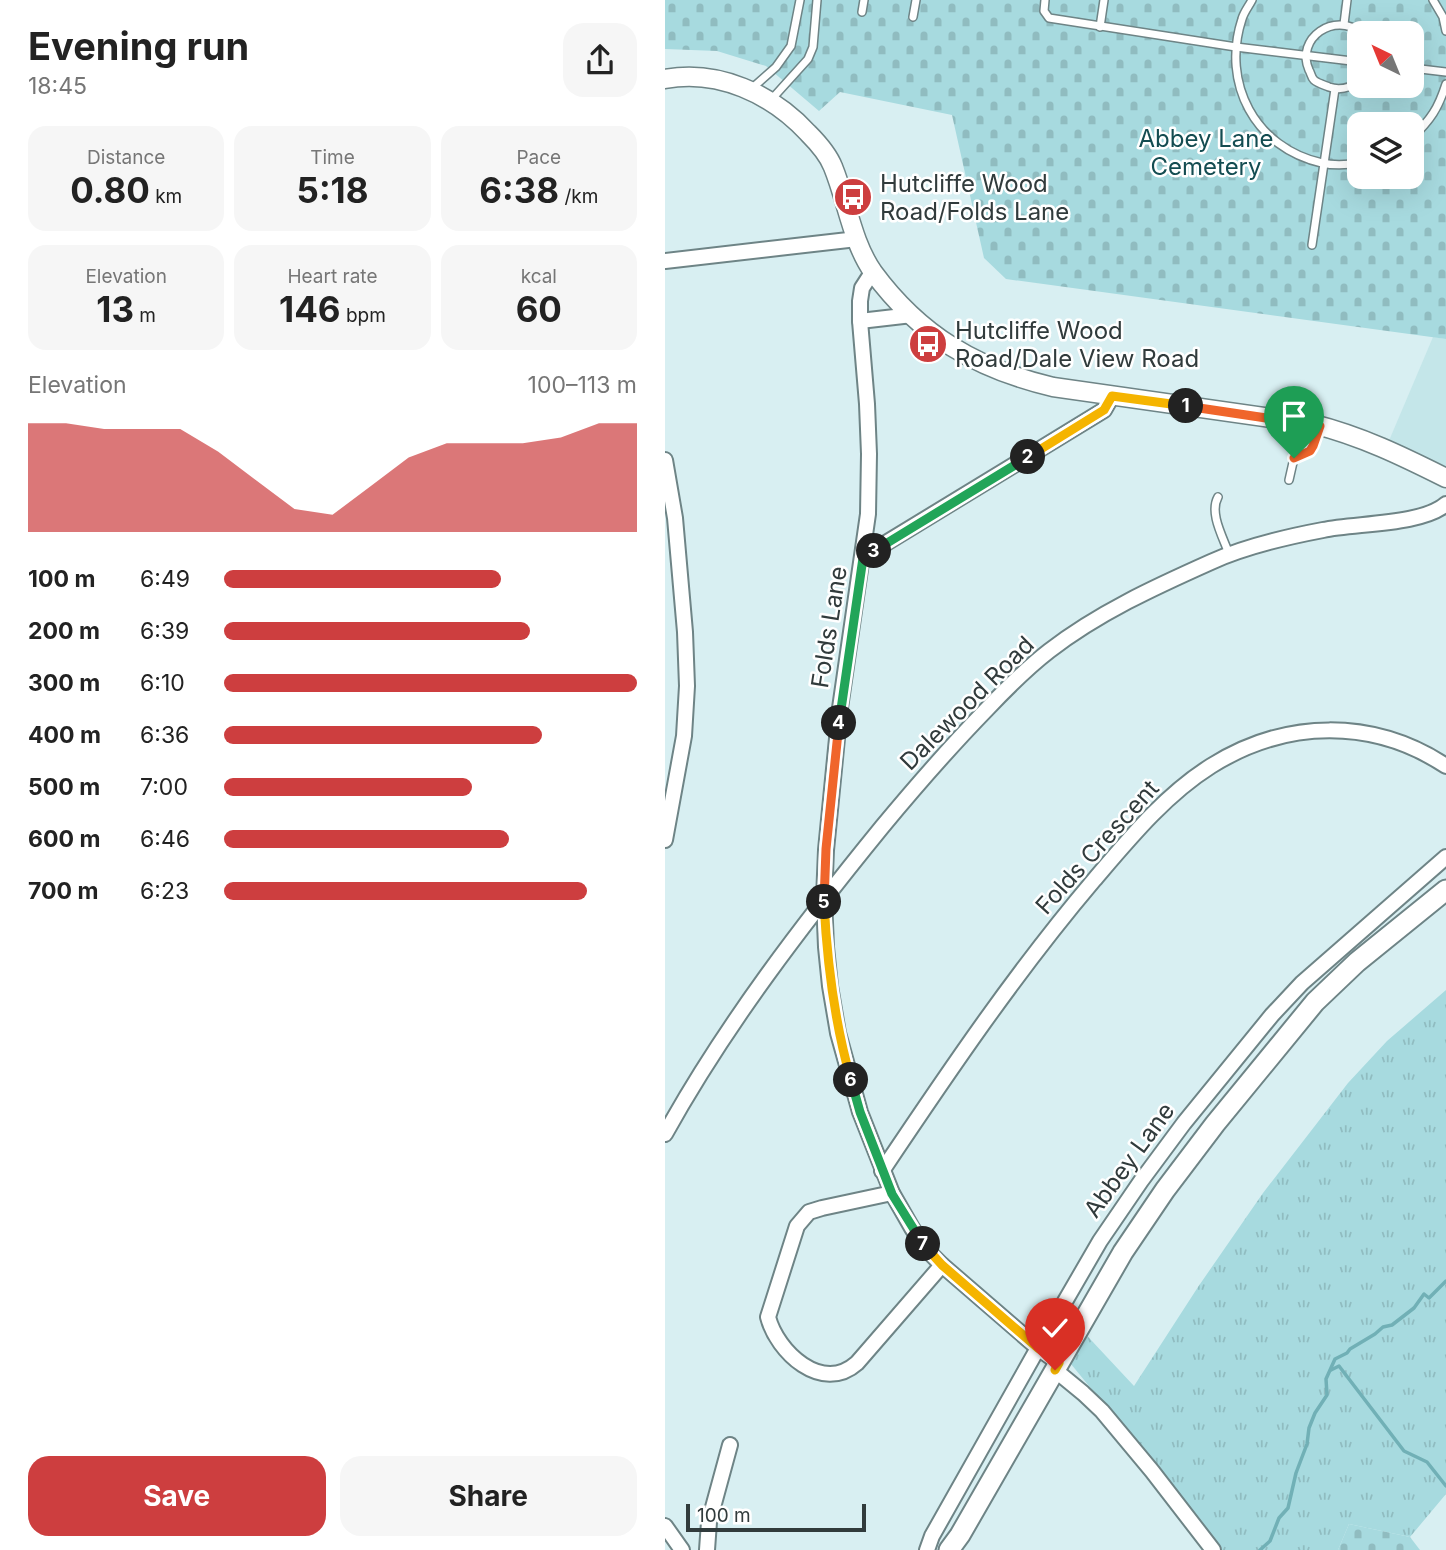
<!DOCTYPE html>
<meta charset="utf-8">
<style>
:root{--surface:#fff;--page:#f6f6f6;--text:#222;--muted:#767676;--accent:#cd3e3f}
body{margin:0;font-family:Inter,sans-serif;background:var(--page);color:var(--text);height:100vh;display:flex;flex-direction:column;font-size:26px;white-space:nowrap}
*{box-sizing:border-box;margin:0}
p{font-size:23px;color:var(--muted)}
.icon{flex:none;width:38px;height:38px;fill:none;stroke:currentColor;stroke-width:2;stroke-linecap:round;stroke-linejoin:round}
.map{position:relative;flex:1;overflow:hidden}
.panel{display:flex;flex-direction:column;background:var(--surface);width:665px}
.panel>*{flex:none}
.needle{width:46px;rotate:317deg}
.fabs{position:absolute;left:682px;top:21px;display:grid;gap:14px}
.fabs a{display:grid;place-items:center;width:77px;height:77px;border-radius:14px;background:var(--surface);box-shadow:0 7px 28px #0002;font-size:35px}
.scale{position:absolute;left:21px;bottom:18px;width:180px;box-sizing:border-box;padding-left:7px;border:4px solid #313b3c;border-top:0;font-size:19px;line-height:24px;white-space:nowrap;color:#313b3c;-webkit-text-stroke:5px #fff;paint-order:stroke}
.pin{position:absolute;display:grid;place-items:center;width:60px;height:60px;color:#fff;margin:-72px -30px;border-radius:50% 50% 50% 0;rotate:-45deg;box-shadow:0 0 7px #0007}
.pin .icon{rotate:45deg}
.km{position:absolute;width:35px;height:35px;margin:-18px;border-radius:50%;background:#222;color:#fff;font-size:19px;line-height:35px;text-align:center}
.round{display:grid;place-items:center;flex:none;width:74px;height:74px;border-radius:21px;background:var(--page)}
.head{display:flex;align-items:center;justify-content:space-between;height:119px;padding:0 28px}
h1{font-size:38px;font-weight:700;line-height:52px}
.figures{display:grid;grid-template-columns:repeat(3,1fr);gap:10px;height:119px;padding:7px 28px}
.figures div{display:grid;align-content:center;border-radius:18px;background:var(--page);text-align:center}
.figures b{font-size:35px;font-weight:700}
.figures small{font-size:19px;font-weight:400}
.figures p{font-size:19px}
.chart{height:196px;padding:14px 28px}
.chart p{display:flex;justify-content:space-between}
.chart svg{width:100%;height:126px;margin-top:7px;fill:var(--accent);opacity:.7}
.cta{display:flex;gap:14px;margin-top:auto;padding:14px 28px}
.cta a{flex:1;height:80px;border-radius:21px;background:var(--accent);color:#fff;font-size:28px;font-weight:700;line-height:80px;text-align:center}
.cta a+a{background:var(--page);color:var(--text)}
ul{padding:0 28px;list-style:none;font-size:23px}
li{display:grid;grid-template-columns:112px 84px 1fr;align-items:center;height:52px}
li i{height:18px;border-radius:9px;background:var(--accent)}
main{display:flex;flex:1;min-height:0}
.map>svg:first-child{display:block}
.built{fill:#c4e6e9}
.grass{fill:url(#grass-tufts)}
.cemetery{fill:url(#cemetery-stones);fill-rule:evenodd}
.lines{fill:none;stroke-linecap:round;stroke-linejoin:round}
.stream{stroke:#71b0b6;stroke-width:3.5}
.service-casing{stroke:#6e8486;stroke-width:10}
.minor-casing{stroke:#6e8486;stroke-width:18}
.tertiary-casing{stroke:#6e8486;stroke-width:21}
.secondary-casing{stroke:#6e8486;stroke-width:23}
.service{stroke:#fff;stroke-width:7}
.minor{stroke:#fff;stroke-width:14}
.tertiary{stroke:#fff;stroke-width:18}
.secondary{stroke:#fff;stroke-width:19}
.split-1-casing{stroke:#fff;stroke-width:14}
.split-2-casing{stroke:#fff;stroke-width:14}
.split-3-casing{stroke:#fff;stroke-width:14}
.split-4-casing{stroke:#fff;stroke-width:14}
.split-5-casing{stroke:#fff;stroke-width:14}
.split-6-casing{stroke:#fff;stroke-width:14}
.split-7-casing{stroke:#fff;stroke-width:14}
.split-8-casing{stroke:#fff;stroke-width:14}
.split-1{stroke:#f0652b;stroke-width:9}
.split-2{stroke:#f5b400;stroke-width:9}
.split-3{stroke:#22a559;stroke-width:9}
.split-4{stroke:#22a559;stroke-width:9}
.split-5{stroke:#f0652b;stroke-width:9}
.split-6{stroke:#f5b400;stroke-width:9}
.split-7{stroke:#22a559;stroke-width:9}
.split-8{stroke:#f5b400;stroke-width:9}
.labels{text-anchor:middle;dominant-baseline:central;stroke-width:5;stroke-linejoin:round;paint-order:stroke}
.park-label{font-size:24px;fill:#134c51;stroke:#fff}
.poi-label{font-size:24px;fill:#313b3c;stroke:#fff;text-anchor:start}
.street-label{font-size:24px;fill:#313b3c;stroke:#fff}
</style>
<main>
<section class="panel">
<div class="head"><div><h1>Evening run</h1><p>18:45</p></div><a class="round"><svg class="icon" aria-label="share" viewBox="0 0 24 24"><path d="M12 15V3M7 8l5-5 5 5M5 13v7h14v-7"/></svg></a></div>
<div class="figures">
<div><p>Distance</p><b>0.80<small> km</small></b></div>
<div><p>Time</p><b>5:18</b></div>
<div><p>Pace</p><b>6:38<small> /km</small></b></div>
</div>
<div class="figures">
<div><p>Elevation</p><b>13<small> m</small></b></div>
<div><p>Heart rate</p><b>146<small> bpm</small></b></div>
<div><p>kcal</p><b>60</b></div>
</div>
<div class="chart"><p><span>Elevation</span>100–113 m</p>
<svg viewBox="0 0 160 44" preserveAspectRatio="none"><path d="M0 44V6L10 6L20 8L30 8L40 8L50 16L60 26L70 36L80 38L90 28L100 18L110 13L120 13L130 13L140 11L150 6L160 6V44z"/></svg>
</div>
<ul>
<li><b>100 m</b>6:49<i style="width:67%"></i></li>
<li><b>200 m</b>6:39<i style="width:74%"></i></li>
<li><b>300 m</b>6:10<i style="width:100%"></i></li>
<li><b>400 m</b>6:36<i style="width:77%"></i></li>
<li><b>500 m</b>7:00<i style="width:60%"></i></li>
<li><b>600 m</b>6:46<i style="width:69%"></i></li>
<li><b>700 m</b>6:23<i style="width:88%"></i></li>
</ul>
<div class="cta"><a>Save</a><a>Share</a></div>
</section>
<div class="map">
<svg width="781" height="1550" viewBox="0 0 781 1550">
<defs>
<pattern id="grass-tufts" width="24" height="20" patternUnits="userSpaceOnUse" patternTransform="scale(1.75)"><rect width="24" height="20" fill="#a7dadf"/><path d="M3 7l-1-3M5 7V3M7 7l1-3M15 17l-1-3M17 17v-4M19 17l1-3" fill="none" stroke="#90bcc0"/></pattern>
<pattern id="cemetery-stones" width="16" height="16" patternUnits="userSpaceOnUse" patternTransform="scale(1.75)"><rect width="16" height="16" fill="#a7dadf"/><path d="M2 7V4a2 2 0 0 1 4 0v3zM10 15v-3a2 2 0 0 1 4 0v3z" fill="#90bcc0"/></pattern>
</defs>
<rect width="100%" height="100%" fill="#d8eff2"/>
<!-- built -->
<polygon class="built" points="768,337 781,339 781,470 723,443"/>
<!-- grass -->
<polygon class="grass" points="781,990 781,1494 745,1537 684,1524 673,1550 554,1550 495,1473 397,1353 412,1325 469,1386 533,1287 598,1193 683,1083 722,1041"/>
<!-- cemetery -->
<g class="cemetery">
<path d="M0,0H781V339L341,279L319,258L287,115L175,92L154,111L101,66L52,51L0,49ZM695,33H747V86H695ZM695,124H747V177H695Z"/>
<polygon points="684,1524 745,1537 755,1550 673,1550"/>
</g>
<g class="lines">
<!-- stream -->
<g class="stream">
<polyline points="666,1370 674,1366 739,1451 762,1462 781,1486"/>
<polyline points="595,1550 605,1541 614,1518 623,1508 631,1473 642,1444 644,1428 650,1413 662,1395 661,1379 670,1359 682,1353 685,1349 710,1334 718,1327 727,1325 749,1308 759,1294 764,1298 781,1281"/>
</g>
<defs>
<g id="service">
<polyline points="380,0 379,11 384,18 571,47 695,62"/>
<path d="M587,0C584,6 579,12 577,19C556,83 590,148 657,163C670,166 682,165 695,163"/>
<polyline points="768,0 778,17 781,31"/>
<polyline points="197,12 199,0"/>
<polyline points="248,17 251,0"/>
<polyline points="679,24 682,0"/>
<polyline points="435,27 439,0"/>
<polyline points="747,68 781,72"/>
<path d="M695,81C685,88 675,91 664,87C659,85 652,83 649,80C646,77 646,73 644,70C630,38 670,11 696,33"/>
<polyline points="85,90 111,67 126,46 135,0"/>
<polyline points="105,101 143,59 148,47 152,0"/>
<path d="M747,138C766,119 773,109 781,84"/>
<polyline points="647,245 670,89"/>
<polyline points="624,480 629,458 644,451 648,446 654,426"/>
<path d="M553,497C544,513 558,537 564,554"/>
</g>
<g id="minor">
<polyline points="0,261 192,239"/>
<polyline points="208,271 197,288 195,301 195,321 202,404 204,454 203,514 175,708 161,850 159,898 161,947 165,986 173,1033 195,1112 227,1193 247,1228 260,1248 277,1265 373,1348 394,1363"/>
<polyline points="195,321 247,315"/>
<polyline points="0,460 10,518 20,632 22,686 19,736 0,840"/>
<polyline points="198,557 439,410 447,396"/>
<path d="M0,1134C61,1024 138,924 217,827C251,786 285,747 322,709C342,688 362,668 384,651C433,613 490,587 546,562C581,546 621,537 658,530C691,523 757,525 781,504"/>
<path d="M217,1171C284,1071 351,972 429,880C464,839 500,795 546,766C621,719 708,718 781,766"/>
<path d="M227,1193L157,1208L144,1212L132,1226L103,1317C112,1352 157,1394 192,1363L277,1265"/>
<polyline points="390,1370 418,1393 437,1411 487,1471 548,1550"/>
<polyline points="0,1526 17,1550"/>
<polyline points="42,1550 44,1522 65,1445"/>
<polyline points="262,1550 267,1536 373,1348 435,1241 476,1181 519,1123 607,1015 637,983 781,857"/>
</g>
<path id="tertiary" d="M0,79C53,69 107,94 143,133C153,143 163,154 168,167C182,201 187,242 208,272C255,336 312,369 388,387L648,424C696,436 737,456 781,478"/>
<polyline id="secondary" points="284,1550 295,1535 458,1252 500,1190 550,1124 650,1002 692,962 781,890"/>
</defs>
<!-- service casing -->
<use href="#service" class="service-casing"/>
<!-- minor casing -->
<use href="#minor" class="minor-casing"/>
<!-- tertiary casing -->
<use href="#tertiary" class="tertiary-casing"/>
<!-- secondary casing -->
<use href="#secondary" class="secondary-casing"/>
<!-- service -->
<use href="#service" class="service"/>
<!-- minor -->
<use href="#minor" class="minor"/>
<!-- tertiary -->
<use href="#tertiary" class="tertiary"/>
<!-- secondary -->
<use href="#secondary" class="secondary"/>
</g>
<g class="lines">
<defs>
<polyline id="split-1" points="521,406 655,426 648,446 645,451 629,458"/>
<polyline id="split-2" points="363,457 439,410 447,396 521,406"/>
<polyline id="split-3" points="209,551 363,457"/>
<polyline id="split-4" points="174,723 198,558 209,551"/>
<polyline id="split-5" points="159,902 161,849 174,723"/>
<path id="split-6" d="M159,902C162,963 169,1021 186,1080"/>
<polyline id="split-7" points="186,1080 195,1112 227,1194 258,1244"/>
<polyline id="split-8" points="258,1244 277,1265 373,1348 394,1363 390,1370"/>
</defs>
<!-- split-1 casing -->
<use href="#split-1" class="split-1-casing"/>
<!-- split-2 casing -->
<use href="#split-2" class="split-2-casing"/>
<!-- split-3 casing -->
<use href="#split-3" class="split-3-casing"/>
<!-- split-4 casing -->
<use href="#split-4" class="split-4-casing"/>
<!-- split-5 casing -->
<use href="#split-5" class="split-5-casing"/>
<!-- split-6 casing -->
<use href="#split-6" class="split-6-casing"/>
<!-- split-7 casing -->
<use href="#split-7" class="split-7-casing"/>
<!-- split-8 casing -->
<use href="#split-8" class="split-8-casing"/>
<!-- split-1 -->
<use href="#split-1" class="split-1"/>
<!-- split-2 -->
<use href="#split-2" class="split-2"/>
<!-- split-3 -->
<use href="#split-3" class="split-3"/>
<!-- split-4 -->
<use href="#split-4" class="split-4"/>
<!-- split-5 -->
<use href="#split-5" class="split-5"/>
<!-- split-6 -->
<use href="#split-6" class="split-6"/>
<!-- split-7 -->
<use href="#split-7" class="split-7"/>
<!-- split-8 -->
<use href="#split-8" class="split-8"/>
</g>
<!-- icons -->
<defs>
<symbol id="bus-disc" viewBox="-11 -11 22 22"><circle r="9.5" fill="#cd3e3f" stroke="#fff"/><path d="M-5-6H5V4H4V6H2V4H-2V6H-4V4H-5ZM-3.5-4V0h7V-4ZM-3.5 1.2v1.5H-2V1.2ZM2 1.2v1.5H3.5V1.2Z" fill="#fff"/></symbol>
</defs>
<g fill-rule="evenodd">
<use href="#bus-disc" x="166" y="175" width="44" height="44"/>
<use href="#bus-disc" x="241" y="322" width="44" height="44"/>
</g>
<g class="labels">
<!-- park labels -->
<g class="park-label">
<text x="541" y="138">Abbey Lane<tspan x="541" dy="28">Cemetery</tspan></text>
</g>
<!-- poi labels -->
<g class="poi-label">
<text x="215" y="183">Hutcliffe Wood<tspan x="215" dy="28">Road/Folds Lane</tspan></text>
<text x="290" y="330">Hutcliffe Wood<tspan x="290" dy="28">Road/Dale View Road</tspan></text>
</g>
<!-- street labels -->
<g class="street-label">
<text transform="translate(164 627) rotate(-81)">Folds Lane</text>
<text transform="translate(302 703) rotate(-45)">Dalewood Road</text>
<text transform="translate(432 847) rotate(-48)">Folds Crescent</text>
<text transform="translate(464 1160) rotate(-54)">Abbey Lane</text>
</g>
</g>
</svg>
<div class="fabs">
<a><svg class="needle" viewBox="-14 -14 28 28"><path d="M0-13l5 13h-10z" fill="#e53935"/><path d="M0 13l5-13h-10z" fill="#767676"/></svg></a>
<a><svg class="icon" aria-label="layers" viewBox="0 0 24 24"><path d="M12 4l9 5-9 5-9-5zM3 14l9 5 9-5"/></svg></a>
</div>
<div class="scale">100 m</div>
<div class="pin" style="left:629px;top:458px;background:#1e9e55"><svg class="icon" aria-label="arrive" viewBox="0 0 24 24"><path d="M6 21V4h12l-3 4 3 4H6"/></svg></div>
<div class="pin" style="left:390px;top:1370px;background:#d93025"><svg class="icon" aria-label="check" viewBox="0 0 24 24"><path d="M5 12l5 5 9-10"/></svg></div>
<b class="km" style="left:521px;top:406px">1</b>
<b class="km" style="left:363px;top:457px">2</b>
<b class="km" style="left:209px;top:551px">3</b>
<b class="km" style="left:174px;top:723px">4</b>
<b class="km" style="left:159px;top:902px">5</b>
<b class="km" style="left:186px;top:1080px">6</b>
<b class="km" style="left:258px;top:1244px">7</b>
</div>
</main>
